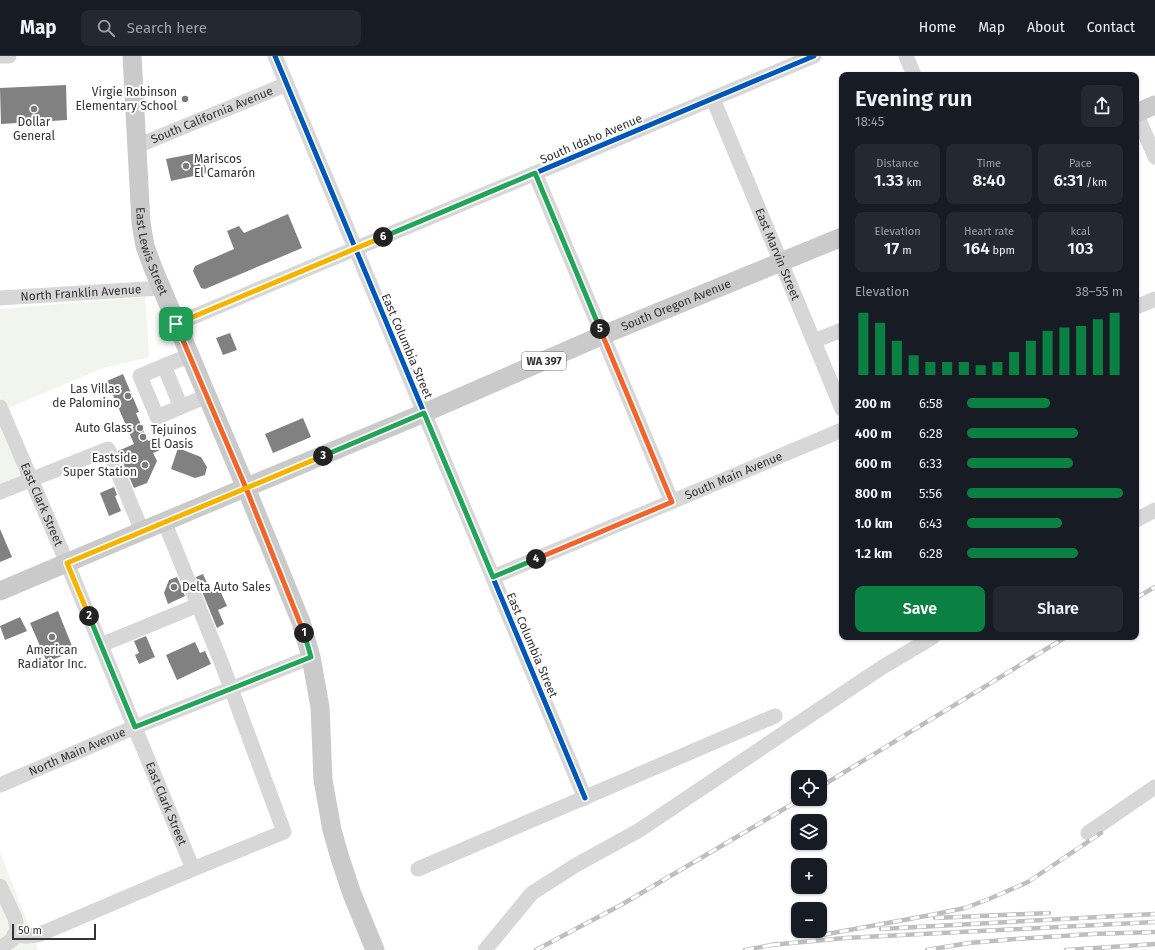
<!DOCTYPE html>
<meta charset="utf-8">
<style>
:root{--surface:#171b24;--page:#242831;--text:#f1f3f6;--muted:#9ea1a6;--line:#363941;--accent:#0b8043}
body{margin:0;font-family:"Fira Sans",sans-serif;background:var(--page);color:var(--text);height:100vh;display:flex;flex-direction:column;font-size:15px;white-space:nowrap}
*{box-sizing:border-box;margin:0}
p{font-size:13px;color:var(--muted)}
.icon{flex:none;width:22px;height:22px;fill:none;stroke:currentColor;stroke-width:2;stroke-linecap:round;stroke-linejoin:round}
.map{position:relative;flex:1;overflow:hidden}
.drawer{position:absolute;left:839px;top:16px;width:300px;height:568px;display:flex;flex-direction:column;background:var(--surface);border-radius:8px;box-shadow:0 1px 3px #0004}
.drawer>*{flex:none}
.controls{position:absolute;left:791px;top:714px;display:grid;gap:8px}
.controls a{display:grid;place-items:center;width:36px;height:36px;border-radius:8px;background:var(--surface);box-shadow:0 1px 3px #0004;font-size:20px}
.scale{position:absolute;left:12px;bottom:10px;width:84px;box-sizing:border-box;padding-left:4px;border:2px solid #333;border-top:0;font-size:11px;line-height:14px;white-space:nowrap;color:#333;-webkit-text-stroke:3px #fff;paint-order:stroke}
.pin{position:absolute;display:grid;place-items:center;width:34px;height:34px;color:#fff;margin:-17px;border-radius:8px;box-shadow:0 2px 6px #0006}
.km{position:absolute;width:20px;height:20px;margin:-10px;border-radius:50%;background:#222;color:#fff;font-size:11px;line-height:20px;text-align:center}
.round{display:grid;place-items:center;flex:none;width:42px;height:42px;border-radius:8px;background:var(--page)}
.overview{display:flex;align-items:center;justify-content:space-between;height:68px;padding:0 16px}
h1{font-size:22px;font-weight:600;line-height:30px}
.figures{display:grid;grid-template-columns:repeat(3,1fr);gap:6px;height:68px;padding:4px 16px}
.figures div{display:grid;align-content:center;border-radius:8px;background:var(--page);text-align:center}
.figures b{font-size:17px;font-weight:600}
.figures small{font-size:11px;font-weight:400}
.figures p{font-size:11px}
.chart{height:112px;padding:8px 16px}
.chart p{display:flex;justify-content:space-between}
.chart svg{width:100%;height:72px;margin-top:4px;stroke:var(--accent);stroke-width:6}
.cta{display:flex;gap:8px;margin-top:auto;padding:8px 16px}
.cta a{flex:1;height:46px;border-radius:8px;background:var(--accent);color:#fff;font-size:16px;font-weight:600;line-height:46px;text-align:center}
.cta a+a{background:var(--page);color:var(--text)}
ul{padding:0 16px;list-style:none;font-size:13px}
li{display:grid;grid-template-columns:64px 48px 1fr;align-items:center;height:30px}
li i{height:10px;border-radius:5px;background:var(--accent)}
header{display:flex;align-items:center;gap:24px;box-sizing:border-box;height:56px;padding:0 20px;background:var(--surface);border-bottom:1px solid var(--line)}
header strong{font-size:19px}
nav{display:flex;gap:22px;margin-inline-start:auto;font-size:14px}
.search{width:280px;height:36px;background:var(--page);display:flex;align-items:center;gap:10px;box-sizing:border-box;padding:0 14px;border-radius:8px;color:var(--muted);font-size:15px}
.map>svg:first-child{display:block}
.green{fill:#f1f5ed}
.building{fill:#818181}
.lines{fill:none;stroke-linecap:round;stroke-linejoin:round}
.minor{stroke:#d7d7d7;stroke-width:15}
.major{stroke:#cacaca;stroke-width:19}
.rail-casing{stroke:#bebebe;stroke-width:4.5}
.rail{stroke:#fff;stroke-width:3;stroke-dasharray:9;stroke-linecap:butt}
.cycleway-casing{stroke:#fff;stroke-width:8}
.cycleway{stroke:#0057b8;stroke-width:5}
.split-1-casing{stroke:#fff;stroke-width:8}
.split-2-casing{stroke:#fff;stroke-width:8}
.split-3-casing{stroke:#fff;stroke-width:8}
.split-4-casing{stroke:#fff;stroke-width:8}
.split-5-casing{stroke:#fff;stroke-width:8}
.split-6-casing{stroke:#fff;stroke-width:8}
.split-7-casing{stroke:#fff;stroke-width:8}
.split-1{stroke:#f0652b;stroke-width:5}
.split-2{stroke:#22a559;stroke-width:5}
.split-3{stroke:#f5b400;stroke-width:5}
.split-4{stroke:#22a559;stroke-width:5}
.split-5{stroke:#f0652b;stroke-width:5}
.split-6{stroke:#22a559;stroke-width:5}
.split-7{stroke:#f5b400;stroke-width:5}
.poi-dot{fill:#7a7a7a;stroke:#fff;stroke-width:1.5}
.labels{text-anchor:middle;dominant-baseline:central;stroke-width:4;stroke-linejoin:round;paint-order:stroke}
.shield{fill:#fff;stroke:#707070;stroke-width:1}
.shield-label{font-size:11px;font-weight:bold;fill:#333}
.poi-label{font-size:12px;fill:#333;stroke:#fff;text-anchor:end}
.street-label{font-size:12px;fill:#333;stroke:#fff}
</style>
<header>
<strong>Map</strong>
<div class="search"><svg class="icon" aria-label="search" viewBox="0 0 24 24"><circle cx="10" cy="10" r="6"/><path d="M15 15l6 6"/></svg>Search here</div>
<nav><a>Home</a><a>Map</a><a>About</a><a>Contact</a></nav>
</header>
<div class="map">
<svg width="1155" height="894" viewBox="0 0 1155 894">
<rect width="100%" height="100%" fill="#fff"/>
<!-- green -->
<g class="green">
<polygon points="145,241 149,301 103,312 6,353 0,339 0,253"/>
<polygon points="0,367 28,431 0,444"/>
<polygon points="0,796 38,894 0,894"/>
</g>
<!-- building -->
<g class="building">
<polygon points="66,29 67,64 1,68 0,32"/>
<polygon points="202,96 207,117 171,125 166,103"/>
<polygon points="288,158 302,192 205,233 201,232 193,215 195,210 234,193 227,175 239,170 244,177"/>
<polygon points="230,277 237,294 223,299 216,282"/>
<polygon points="123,318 139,356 136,357 148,385 156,382 160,394 153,397 157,405 147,427 134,432 118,395 134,388 107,325"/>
<polygon points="303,362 311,381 273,397 265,378"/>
<polygon points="178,392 201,401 207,411 205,419 195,422 171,413"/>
<polygon points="114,431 117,439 115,440 121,455 109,460 100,437"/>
<polygon points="0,473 12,501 0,506"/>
<polygon points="203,518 210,534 218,530 227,550 218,554 224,568 217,572 196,521"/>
<polygon points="177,521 185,540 168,548 164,537 169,524"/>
<polygon points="58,555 74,595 47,606 30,567"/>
<polygon points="20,561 27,575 5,584 0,570"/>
<polygon points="146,580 155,601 139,608 135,599 139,597 134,585"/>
<polygon points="195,586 200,597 205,595 211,608 177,624 166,599"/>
</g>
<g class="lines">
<!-- minor -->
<g class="minor">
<polyline points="0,0 9,0"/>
<polyline points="275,0 585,742"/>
<polyline points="906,0 914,19"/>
<path id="s1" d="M713,43L842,353"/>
<polyline points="1136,57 1155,101"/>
<path id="s2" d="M137,90L287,28"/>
<polyline points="535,117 672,446"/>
<path id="s3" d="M0,242L161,232"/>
<polyline points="1136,251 1155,243"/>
<polyline points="176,268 814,0"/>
<polyline points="814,285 842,274"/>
<polyline points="190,299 140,320 157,361 207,340"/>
<polyline points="164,310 181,351"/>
<path id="s4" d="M0,351L67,507L193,813"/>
<polyline points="0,436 108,393 142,475"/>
<polyline points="1136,464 1155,454"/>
<path id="s5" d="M493,521L842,374"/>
<polyline points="101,589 198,549"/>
<path id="s6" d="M0,729L135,671L311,601"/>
<polyline points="1088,777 1155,731"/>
<polyline points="418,813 775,660"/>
<polyline points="0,830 15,862 17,874 12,884 0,892"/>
<polyline points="14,879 27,880 38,879 193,813 284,776 222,608 164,465"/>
<polyline points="485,894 532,837 576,809 638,775 881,612 933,581"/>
</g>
<!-- major -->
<g class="major">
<path id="s7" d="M132,0L141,167L145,190L153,212L246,432L301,566L311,601L320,651L323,724L332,774L340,802L352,838L375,894"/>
<polyline points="1136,57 1155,49"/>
<path id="s8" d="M0,535L142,475L424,357L603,279L842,181"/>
</g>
<defs>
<g id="rail">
<polyline points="1136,542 1155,531"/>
<polyline points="820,731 1066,581"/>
<polyline points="935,862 1049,857"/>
<polyline points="881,873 1155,858"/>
<polyline points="822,879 931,859 965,852 989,843 1028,826 1101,777"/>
<polyline points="771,889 845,882 1155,866"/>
<polyline points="536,894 621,849 801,743"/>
<polyline points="745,894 777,888"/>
<polyline points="927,894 969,887 1015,883 1092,878 1155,876"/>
<polyline points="1066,894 1155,888"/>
</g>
</defs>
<!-- rail casing -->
<use href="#rail" class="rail-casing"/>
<!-- rail -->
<use href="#rail" class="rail"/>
<defs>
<g id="cycleway">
<polyline points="275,0 585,742"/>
<polyline points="176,268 814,0"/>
</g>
</defs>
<!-- cycleway casing -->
<use href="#cycleway" class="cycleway-casing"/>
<!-- cycleway -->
<use href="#cycleway" class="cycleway"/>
</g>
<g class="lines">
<defs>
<polyline id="split-1" points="176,268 246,432 304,577"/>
<polyline id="split-2" points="89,560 135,671 311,601 304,577"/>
<polyline id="split-3" points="89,560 67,507 323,400"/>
<polyline id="split-4" points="323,400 424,357 493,521 536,503"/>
<polyline id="split-5" points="536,503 672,446 600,273"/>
<polyline id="split-6" points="383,181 535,117 600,273"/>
<polyline id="split-7" points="176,268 383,181"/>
</defs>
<!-- split-1 casing -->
<use href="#split-1" class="split-1-casing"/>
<!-- split-2 casing -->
<use href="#split-2" class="split-2-casing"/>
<!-- split-3 casing -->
<use href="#split-3" class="split-3-casing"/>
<!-- split-4 casing -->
<use href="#split-4" class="split-4-casing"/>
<!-- split-5 casing -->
<use href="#split-5" class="split-5-casing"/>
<!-- split-6 casing -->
<use href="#split-6" class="split-6-casing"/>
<!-- split-7 casing -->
<use href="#split-7" class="split-7-casing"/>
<!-- split-1 -->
<use href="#split-1" class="split-1"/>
<!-- split-2 -->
<use href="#split-2" class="split-2"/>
<!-- split-3 -->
<use href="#split-3" class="split-3"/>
<!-- split-4 -->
<use href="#split-4" class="split-4"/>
<!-- split-5 -->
<use href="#split-5" class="split-5"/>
<!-- split-6 -->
<use href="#split-6" class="split-6"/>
<!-- split-7 -->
<use href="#split-7" class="split-7"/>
</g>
<!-- markers -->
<g class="poi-dot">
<circle cx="185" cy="43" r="4"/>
<circle cx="34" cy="53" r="4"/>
<circle cx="186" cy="110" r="4"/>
<circle cx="128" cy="340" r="4"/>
<circle cx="140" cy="372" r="4"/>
<circle cx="143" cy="381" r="4"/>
<circle cx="145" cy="409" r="4"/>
<circle cx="174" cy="531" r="4"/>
<circle cx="52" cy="581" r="4"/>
</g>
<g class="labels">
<!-- shield labels -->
<rect class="shield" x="522" y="296" width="44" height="18" rx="3"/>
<g class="shield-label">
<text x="544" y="305">WA 397</text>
</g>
<!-- poi labels -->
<g class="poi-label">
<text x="177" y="36">Virgie Robinson<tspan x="177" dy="14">Elementary School</tspan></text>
<text x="34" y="66" text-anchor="middle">Dollar<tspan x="34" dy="14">General</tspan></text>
<text x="194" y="103" text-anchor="start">Mariscos<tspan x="194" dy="14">El Camarón</tspan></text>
<text x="120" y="333">Las Villas<tspan x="120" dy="14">de Palomino</tspan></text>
<text x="132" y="372">Auto Glass</text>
<text x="151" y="374" text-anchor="start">Tejuinos<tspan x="151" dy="14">El Oasis</tspan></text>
<text x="137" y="402">Eastside<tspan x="137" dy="14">Super Station</tspan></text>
<text x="182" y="531" text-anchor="start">Delta Auto Sales</text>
<text x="52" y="594" text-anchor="middle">American<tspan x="52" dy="14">Radiator Inc.</tspan></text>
</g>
<!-- street labels -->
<g class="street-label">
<text stroke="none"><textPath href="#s2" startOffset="81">South California Avenue</textPath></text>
<text transform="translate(591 83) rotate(-23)">South Idaho Avenue</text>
<text stroke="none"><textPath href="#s7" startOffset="197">East Lewis Street</textPath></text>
<text stroke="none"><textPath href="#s1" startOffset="168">East Marvin Street</textPath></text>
<text stroke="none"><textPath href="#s3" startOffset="81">North Franklin Avenue</textPath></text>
<text stroke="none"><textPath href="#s8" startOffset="734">South Oregon Avenue</textPath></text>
<text transform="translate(407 290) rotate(67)">East Columbia Street</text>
<text stroke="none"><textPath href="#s5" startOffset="261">South Main Avenue</textPath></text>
<text stroke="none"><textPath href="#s4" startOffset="106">East Clark Street</textPath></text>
<text transform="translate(532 589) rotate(67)">East Columbia Street</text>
<text stroke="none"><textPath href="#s6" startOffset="84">North Main Avenue</textPath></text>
<text stroke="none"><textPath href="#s4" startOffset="430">East Clark Street</textPath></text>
</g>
</g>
</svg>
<div class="controls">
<a><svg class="icon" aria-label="locate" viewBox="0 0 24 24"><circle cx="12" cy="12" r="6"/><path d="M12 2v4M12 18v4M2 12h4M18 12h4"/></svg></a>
<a><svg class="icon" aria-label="layers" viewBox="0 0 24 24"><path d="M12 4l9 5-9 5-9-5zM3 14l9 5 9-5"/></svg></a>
<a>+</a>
<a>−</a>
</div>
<div class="scale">50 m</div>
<div class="pin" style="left:176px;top:268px;background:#1e9e55"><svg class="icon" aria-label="arrive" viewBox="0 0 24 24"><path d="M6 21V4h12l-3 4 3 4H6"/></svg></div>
<b class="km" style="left:304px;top:577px">1</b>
<b class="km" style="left:89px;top:560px">2</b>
<b class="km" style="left:323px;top:400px">3</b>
<b class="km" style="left:536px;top:503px">4</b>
<b class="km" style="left:600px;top:273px">5</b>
<b class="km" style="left:383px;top:181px">6</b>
<section class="drawer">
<div class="overview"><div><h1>Evening run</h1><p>18:45</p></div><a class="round"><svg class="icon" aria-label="share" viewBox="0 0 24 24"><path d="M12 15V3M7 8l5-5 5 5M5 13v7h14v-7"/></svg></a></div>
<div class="figures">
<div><p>Distance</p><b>1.33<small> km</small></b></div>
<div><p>Time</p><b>8:40</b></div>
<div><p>Pace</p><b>6:31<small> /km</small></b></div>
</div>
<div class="figures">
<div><p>Elevation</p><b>17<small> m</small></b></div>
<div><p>Heart rate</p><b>164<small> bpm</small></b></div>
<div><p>kcal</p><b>103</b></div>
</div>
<div class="chart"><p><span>Elevation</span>38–55 m</p>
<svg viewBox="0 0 160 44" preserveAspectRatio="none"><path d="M5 44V6M15 44V12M25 44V23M35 44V32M45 44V36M55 44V36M65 44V36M75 44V38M85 44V36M95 44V30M105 44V23M115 44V17M125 44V15M135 44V14M145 44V10M155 44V6"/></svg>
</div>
<ul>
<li><b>200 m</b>6:58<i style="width:53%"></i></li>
<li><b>400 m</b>6:28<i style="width:71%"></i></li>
<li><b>600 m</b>6:33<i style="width:68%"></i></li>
<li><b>800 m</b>5:56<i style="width:100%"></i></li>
<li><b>1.0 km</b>6:43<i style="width:61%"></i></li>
<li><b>1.2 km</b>6:28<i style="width:71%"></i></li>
</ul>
<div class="cta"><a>Save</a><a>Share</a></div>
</section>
</div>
